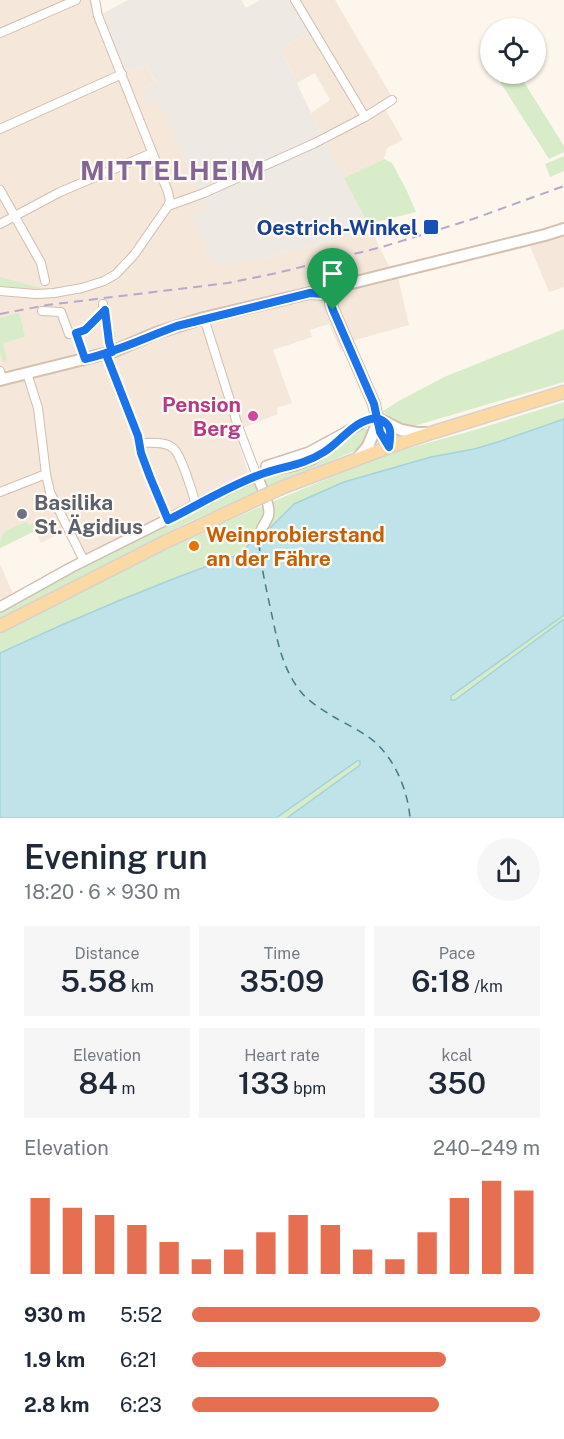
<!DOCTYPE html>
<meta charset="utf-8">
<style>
:root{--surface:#fff;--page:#f6f6f7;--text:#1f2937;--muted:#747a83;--accent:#e76f51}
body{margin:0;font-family:"Public Sans",sans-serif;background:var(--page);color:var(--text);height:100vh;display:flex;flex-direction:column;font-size:22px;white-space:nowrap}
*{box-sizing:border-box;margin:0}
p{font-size:20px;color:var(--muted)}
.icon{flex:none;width:33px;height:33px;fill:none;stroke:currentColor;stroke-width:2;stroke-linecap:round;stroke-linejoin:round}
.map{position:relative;height:818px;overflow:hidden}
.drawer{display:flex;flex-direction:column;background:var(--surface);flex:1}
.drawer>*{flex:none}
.tools{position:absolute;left:480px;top:18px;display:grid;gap:12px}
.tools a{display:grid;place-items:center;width:66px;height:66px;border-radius:50%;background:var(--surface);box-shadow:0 2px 4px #0004;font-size:30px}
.pin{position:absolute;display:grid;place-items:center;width:51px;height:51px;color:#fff;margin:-62px -26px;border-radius:50% 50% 50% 0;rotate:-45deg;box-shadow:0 0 6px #0007}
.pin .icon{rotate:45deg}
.round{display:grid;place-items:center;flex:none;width:63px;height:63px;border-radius:32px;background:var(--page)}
.headline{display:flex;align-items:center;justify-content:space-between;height:102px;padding:0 24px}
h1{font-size:33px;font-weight:600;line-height:45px}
.stats{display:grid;grid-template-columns:repeat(3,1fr);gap:9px;height:102px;padding:6px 24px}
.stats div{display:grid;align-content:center;border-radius:0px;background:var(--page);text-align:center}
.stats b{font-size:30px;font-weight:600}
.stats small{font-size:16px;font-weight:400}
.stats p{font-size:16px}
.chart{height:168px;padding:12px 24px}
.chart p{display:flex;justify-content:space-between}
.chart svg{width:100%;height:108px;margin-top:6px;stroke:var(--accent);stroke-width:6}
ul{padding:0 24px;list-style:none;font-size:20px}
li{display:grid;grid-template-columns:96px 72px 1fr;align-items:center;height:45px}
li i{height:15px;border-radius:8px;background:var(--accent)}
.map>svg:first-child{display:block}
.residential{fill:#f5e8da}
.industrial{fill:#efe9e4}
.green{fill:#d8ecc9}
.water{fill:#bfe3e8;stroke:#a5d3da;stroke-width:1.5}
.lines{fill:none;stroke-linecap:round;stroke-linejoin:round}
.ferry{stroke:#437c86;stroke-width:1.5;stroke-dasharray:8 6;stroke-linecap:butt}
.minor-casing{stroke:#d1beb0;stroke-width:10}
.tertiary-casing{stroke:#d1beb0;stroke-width:12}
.secondary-casing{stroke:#d6c0b0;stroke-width:14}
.primary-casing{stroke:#dad1cd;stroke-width:15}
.minor{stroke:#fff;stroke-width:8}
.tertiary{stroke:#fff;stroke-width:9}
.secondary{stroke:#fff;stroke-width:10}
.primary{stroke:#fbd9a5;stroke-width:12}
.rail{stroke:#b9a8c9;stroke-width:2;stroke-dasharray:9 6;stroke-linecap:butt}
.primary-bridge-casing{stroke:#dad1cd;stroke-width:15;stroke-linecap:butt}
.primary-bridge{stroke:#fbd9a5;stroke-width:12}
.route-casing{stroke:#fff;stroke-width:12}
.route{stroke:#1a73e8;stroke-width:8}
.transit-dot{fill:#1a4fb4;stroke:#fffaf3;stroke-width:2}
.hotel-dot{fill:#d1479c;stroke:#fffaf3;stroke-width:2}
.worship-dot{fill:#6b7280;stroke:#fffaf3;stroke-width:2}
.food-dot{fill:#e8710a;stroke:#fffaf3;stroke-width:2}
.labels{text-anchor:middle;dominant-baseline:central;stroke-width:4.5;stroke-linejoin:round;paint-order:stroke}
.transit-label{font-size:21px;font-weight:bold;fill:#164399;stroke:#fffaf3;text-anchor:end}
.hotel-label{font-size:21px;font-weight:bold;fill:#b23c85;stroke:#fffaf3;text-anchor:end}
.worship-label{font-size:21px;font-weight:bold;fill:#5b616d;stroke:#fffaf3;text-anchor:start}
.food-label{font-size:21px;font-weight:bold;fill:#c56008;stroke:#fffaf3;text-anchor:start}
.district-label{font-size:27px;font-weight:bold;letter-spacing:1.5px;fill:#846695;stroke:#fffaf3}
</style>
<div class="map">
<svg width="564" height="818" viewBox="0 0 564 818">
<rect width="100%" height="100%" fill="#fdf6ec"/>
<!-- residential -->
<g class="residential">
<polygon points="0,0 97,0 98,16 122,74 147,65 156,83 144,88 159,100 206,209 191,216 255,260 371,230 388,264 398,277 409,325 345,343 346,347 340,350 329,324 310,330 312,337 273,350 292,403 277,408 278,414 235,431 248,472 84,556 69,529 41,543 35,531 0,548"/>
<polygon points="290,0 335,0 395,102 385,109 403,140 387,148 384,159 344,178 311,113 330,100 315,73 297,83 281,49 309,32"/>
<polygon points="564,233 564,287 549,292 529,244"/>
<polygon points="0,564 14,596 0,603"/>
</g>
<!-- industrial -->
<polygon class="industrial" points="128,0 241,0 246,8 260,0 290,0 309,32 281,49 311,113 371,230 255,260 214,264 191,216 205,209 159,100 149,104 143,89 156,82 147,65 122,74 98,16"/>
<!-- green -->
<g class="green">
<polygon points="495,74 519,74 564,146 564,152 549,159"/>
<polygon points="564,156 564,171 550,177 545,164"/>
<polygon points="384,159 392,163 406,189 416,212 368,224 344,178"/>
<polygon points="0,277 41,288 41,289 0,286"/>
<polygon points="19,313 25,337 3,343 7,361 3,362 0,352 0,318"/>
<path d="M564,329V382L414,426C400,426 392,421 383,411L397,402L444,377Z"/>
<path d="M564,402V419L498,442L474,449L431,457L344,482L294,504L259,539L250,543L245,550L240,554C159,583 79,616 0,653V634L14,626L201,532L381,456L478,429Z"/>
<polygon points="361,428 363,428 368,430 369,438 359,449 259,491 191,521 74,580 0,619 0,612 70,573 238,486 305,466 344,444 351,435"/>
<path d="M26,522L29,525L33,524L35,531L0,548C0,529 10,529 26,522Z"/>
<polygon points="564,615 564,619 455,700 451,701 451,696"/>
<polygon points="356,754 364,762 330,789 289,818 271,818"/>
</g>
<!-- water -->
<path class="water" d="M564,419V615L451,696V700H455L564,619V818H287L360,765V761H357L276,818H0V653C79,616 159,583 240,554L245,550L250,543L259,539L294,504L344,482L431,457L474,449L498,442Z"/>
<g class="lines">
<!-- ferry -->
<path class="ferry" d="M259,543C261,566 266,588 271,611C277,639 282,669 301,692C309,702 323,710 334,717C346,724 367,734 377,744C396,762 408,792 410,818"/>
<defs>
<g id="minor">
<polyline points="95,0 98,16 168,192 170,201 168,206"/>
<polyline points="295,0 365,117"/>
<polyline points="0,33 76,0"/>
<polyline points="0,129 122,74"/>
<polyline points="0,190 41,263 45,281"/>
<polyline points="0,224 60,192 152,153"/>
<polyline points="0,291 36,294 54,293 82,288 104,281 116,274 134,255 168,206 204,193 315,143 365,117 392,100"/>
<polyline points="103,304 112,352"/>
<polyline points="42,311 61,312 69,334 85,330 104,310"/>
<polyline points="204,318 238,426 257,476"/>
<polyline points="76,333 85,359"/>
<polyline points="106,354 138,436 141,452 150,477 168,520"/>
<polyline points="0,371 2,379"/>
<polyline points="27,373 38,408 46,474 50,492 84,561"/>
<path d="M140,443C150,443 165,441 173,448C181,454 193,494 196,505"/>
<polyline points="0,492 46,474"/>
</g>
<g id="tertiary">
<polyline points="266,466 309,452 366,421 377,418"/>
<path d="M257,476C261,485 272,508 268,517C265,525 259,529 259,539"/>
<polyline points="0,607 72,567 236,485 266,472 294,466 313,459 332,446 349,430"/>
</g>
<g id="secondary">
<path d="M332,297C336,290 340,287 348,284L545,235L564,229"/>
<polyline points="332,297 331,304 333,310 374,404 380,431 389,447"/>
<polyline points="0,380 112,352 156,333 204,318 310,293 324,294 332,297"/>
<polyline points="377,418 401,430 417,433 427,433"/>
<polyline points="357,459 368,446 377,424"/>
</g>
<g id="primary">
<polyline points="281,488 389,447 434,432 564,392"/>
<polyline points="0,626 165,542 255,500"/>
</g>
</defs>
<!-- minor casing -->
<use href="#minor" class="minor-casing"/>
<!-- tertiary casing -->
<use href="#tertiary" class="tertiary-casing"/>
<!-- secondary casing -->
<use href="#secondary" class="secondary-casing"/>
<!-- primary casing -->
<use href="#primary" class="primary-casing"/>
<!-- minor -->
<use href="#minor" class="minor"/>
<!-- tertiary -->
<use href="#tertiary" class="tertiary"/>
<!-- secondary -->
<use href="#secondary" class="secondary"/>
<!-- primary -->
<use href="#primary" class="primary"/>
<!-- rail -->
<polyline class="rail" points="0,314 47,305 228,283 277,273 382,247 473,219 564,186"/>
<defs>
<polyline id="primary-bridge" points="255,500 281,488"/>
</defs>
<!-- primary-bridge casing -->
<use href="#primary-bridge" class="primary-bridge-casing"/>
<!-- primary-bridge -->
<use href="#primary-bridge" class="primary-bridge"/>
</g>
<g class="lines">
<defs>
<path id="route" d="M333,310L331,304L332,297L324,294L310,293L177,326C146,337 117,352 85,359L76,333L85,330L105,310L109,342L112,352L106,354L138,436L141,453L150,477L168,520C198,505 227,487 259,475C282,466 302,466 324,452C342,441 353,420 377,418L380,432L389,447C391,433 393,424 377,418L374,404L333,310"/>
</defs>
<!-- route casing -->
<use href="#route" class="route-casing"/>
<!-- route -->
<use href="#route" class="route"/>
</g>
<!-- markers -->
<rect class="transit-dot" x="423" y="219" width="16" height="16" rx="3"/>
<circle class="hotel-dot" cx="253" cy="416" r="6"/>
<circle class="worship-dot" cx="22" cy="514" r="6"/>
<circle class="food-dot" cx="194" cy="546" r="6"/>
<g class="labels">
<!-- transit labels -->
<g class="transit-label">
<text x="418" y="227">Oestrich-Winkel</text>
</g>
<!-- hotel labels -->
<g class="hotel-label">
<text x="241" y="404">Pension<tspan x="241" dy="24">Berg</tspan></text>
</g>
<!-- worship labels -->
<g class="worship-label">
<text x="34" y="502">Basilika<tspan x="34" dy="24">St. Ägidius</tspan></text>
</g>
<!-- food labels -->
<g class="food-label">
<text x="206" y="534">Weinprobierstand<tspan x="206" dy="24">an der Fähre</tspan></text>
</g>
<!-- district labels -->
<g class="district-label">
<text x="173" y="170">MITTELHEIM</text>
</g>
</g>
</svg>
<div class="tools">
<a><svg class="icon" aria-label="locate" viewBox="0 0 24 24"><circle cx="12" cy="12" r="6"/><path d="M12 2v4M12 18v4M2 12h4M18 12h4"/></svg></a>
</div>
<div class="pin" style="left:333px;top:310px;background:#1e9e55"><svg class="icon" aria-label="arrive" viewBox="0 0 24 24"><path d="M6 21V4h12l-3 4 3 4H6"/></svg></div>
</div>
<section class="drawer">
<div class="headline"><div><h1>Evening run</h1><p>18:20 · 6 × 930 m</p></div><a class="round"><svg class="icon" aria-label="share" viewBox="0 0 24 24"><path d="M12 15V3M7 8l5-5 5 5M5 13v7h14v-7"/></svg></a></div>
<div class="stats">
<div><p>Distance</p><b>5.58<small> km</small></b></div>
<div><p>Time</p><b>35:09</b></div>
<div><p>Pace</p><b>6:18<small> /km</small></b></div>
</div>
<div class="stats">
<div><p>Elevation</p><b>84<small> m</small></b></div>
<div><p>Heart rate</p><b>133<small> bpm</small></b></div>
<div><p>kcal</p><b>350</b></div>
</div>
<div class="chart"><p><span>Elevation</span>240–249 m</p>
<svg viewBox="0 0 160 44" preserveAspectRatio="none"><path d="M5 44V13M15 44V17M25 44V20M35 44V24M45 44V31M55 44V38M65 44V34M75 44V27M85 44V20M95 44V24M105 44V34M115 44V38M125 44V27M135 44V13M145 44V6M155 44V10"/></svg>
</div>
<ul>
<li><b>930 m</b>5:52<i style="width:100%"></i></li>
<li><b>1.9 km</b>6:21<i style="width:73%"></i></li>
<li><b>2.8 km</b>6:23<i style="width:71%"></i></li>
</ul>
</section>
